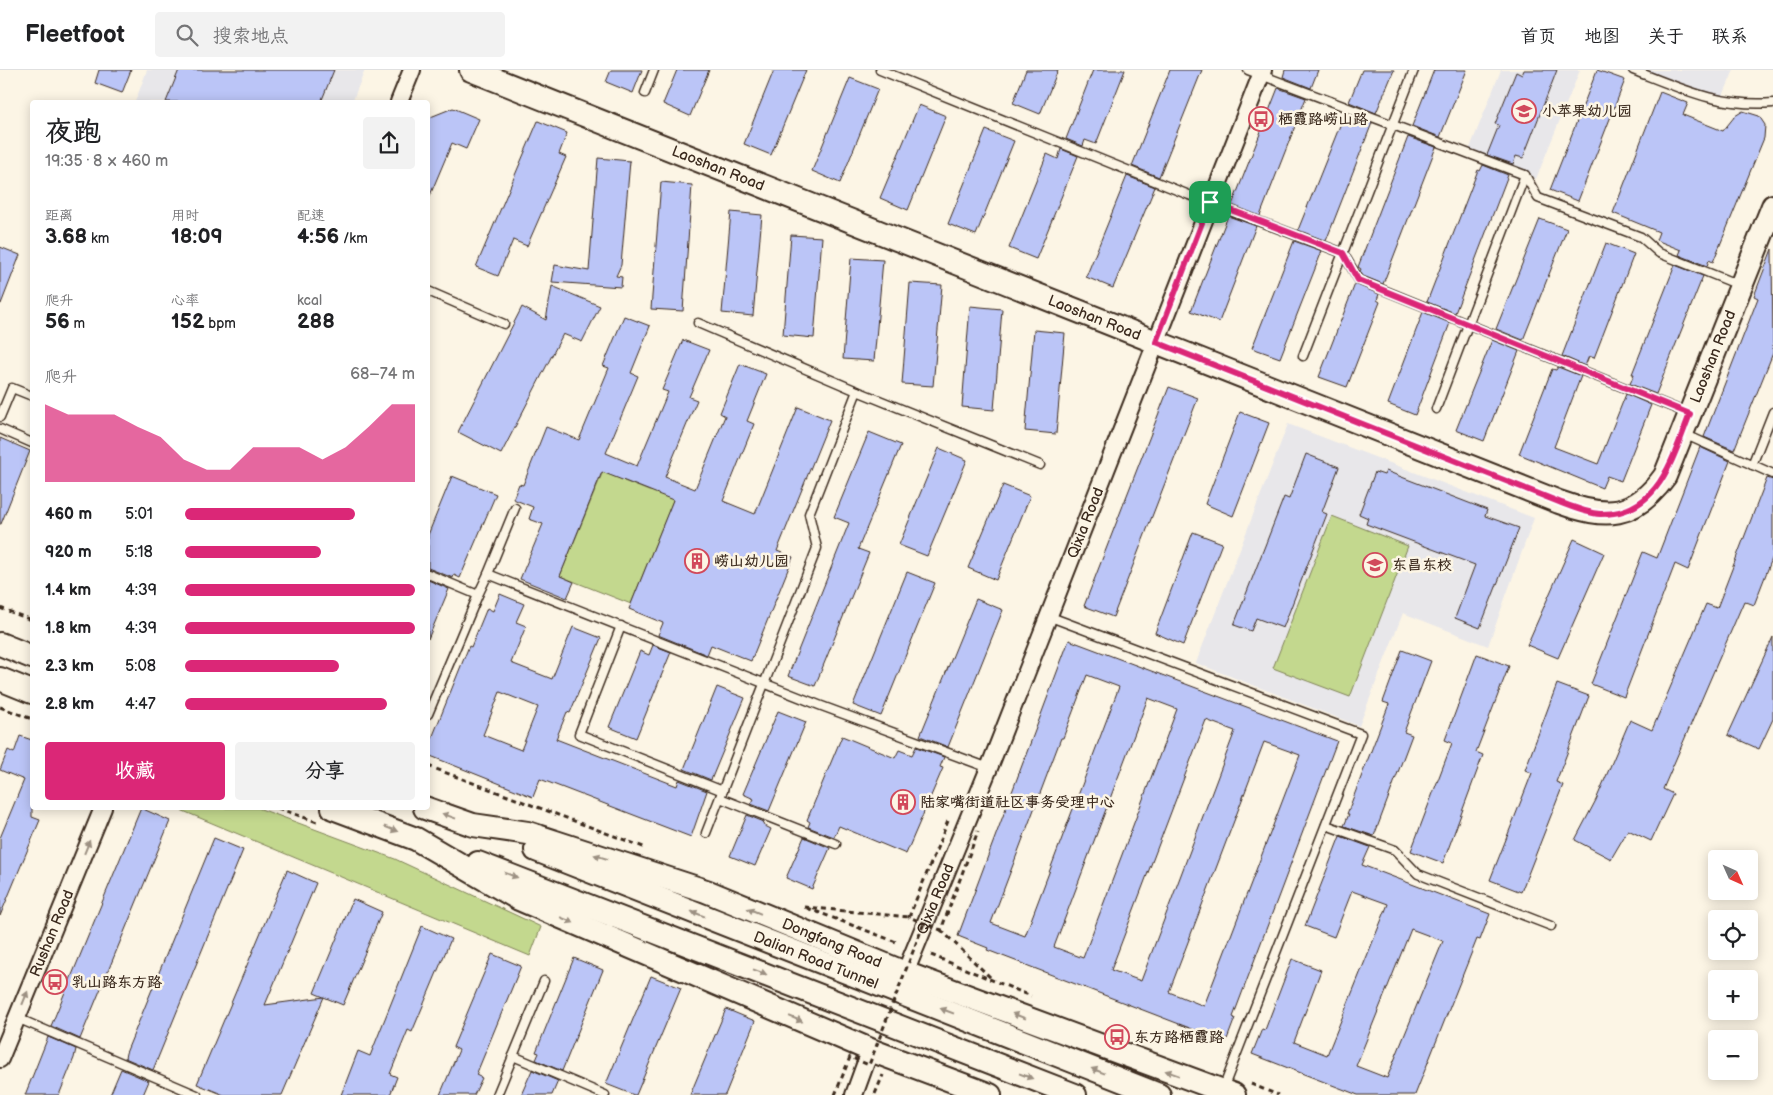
<!DOCTYPE html>
<html lang="zh">
<meta charset="utf-8">
<style>
:root{--surface:#fff;--page:#f2f2f2;--text:#202124;--muted:#757577;--line:#e0e0e0;--accent:#db2777}
body{margin:0;font-family:"Balsamiq Sans","LXGW WenKai TC",sans-serif;background:var(--page);color:var(--text);height:100vh;display:flex;flex-direction:column;font-size:19px;white-space:nowrap}
*{box-sizing:border-box;margin:0}
p{font-size:16px;color:var(--muted)}
.icon{flex:none;width:28px;height:28px;fill:none;stroke:currentColor;stroke-width:2;stroke-linecap:round;stroke-linejoin:round}
.map{position:relative;flex:1;overflow:hidden}
.sheet{position:absolute;left:30px;top:30px;width:400px;height:710px;display:flex;flex-direction:column;background:var(--surface);border-radius:5px;box-shadow:0 2px 12px #0003}
.sheet>*{flex:none}
.needle{width:32px;rotate:135deg}
.fabs{position:absolute;left:1708px;top:780px;display:grid;gap:10px}
.fabs a{display:grid;place-items:center;width:50px;height:50px;border-radius:5px;background:var(--surface);box-shadow:0 2px 12px #0003;font-size:25px}
.pin{position:absolute;display:grid;place-items:center;width:42px;height:42px;color:#fff;margin:-21px;border-radius:10px;box-shadow:0 2px 8px #0006}
.round{display:grid;place-items:center;flex:none;width:52px;height:52px;border-radius:5px;background:var(--page)}
.head{display:flex;align-items:center;justify-content:space-between;height:85px;padding:0 15px}
h1{font-size:28px;font-weight:700;line-height:38px}
.stats{display:grid;grid-template-columns:repeat(3,1fr);gap:8px;height:85px;padding:5px 15px}
.stats div{display:grid;align-content:center}
.stats b{font-size:21px;font-weight:700}
.stats small{font-size:14px;font-weight:400}
.stats p{font-size:14px}
.chart{height:140px;padding:10px 15px}
.chart p{display:flex;justify-content:space-between}
.chart svg{width:100%;height:90px;margin-top:5px;fill:var(--accent);opacity:.7}
.button{display:flex;gap:10px;margin-top:auto;padding:10px 15px}
.button a{flex:1;height:58px;border-radius:5px;background:var(--accent);color:#fff;font-size:20px;font-weight:700;line-height:58px;text-align:center}
.button a+a{background:var(--page);color:var(--text)}
ul{padding:0 15px;list-style:none;font-size:16px}
li{display:grid;grid-template-columns:80px 60px 1fr;align-items:center;height:38px}
li i{height:12px;border-radius:6px;background:var(--accent)}
header{display:flex;align-items:center;gap:30px;box-sizing:border-box;height:70px;padding:0 25px;background:var(--surface);border-bottom:1px solid var(--line)}
header strong{font-size:24px}
nav{display:flex;gap:28px;margin-inline-start:auto;font-size:18px}
.search{width:350px;height:45px;background:var(--page);display:flex;align-items:center;gap:12px;box-sizing:border-box;padding:0 18px;border-radius:5px;color:var(--muted);font-size:19px}
.map>svg:first-child{display:block}
.built{fill:#e8e7ea}
.green{fill:#c3d88e;stroke:#7f8156}
.building{fill:#bbc5f7;stroke:#3b2a1e;fill-rule:evenodd}
.lines{fill:none;stroke-linecap:round;stroke-linejoin:round}
.lane-casing{stroke:#3b2a1e;stroke-width:11}
.street-casing{stroke:#3b2a1e;stroke-width:20}
.secondary-casing{stroke:#3b2a1e;stroke-width:26}
.path{stroke:#3b2a1e;stroke-width:3;stroke-dasharray:5 4;stroke-linecap:butt}
.lane{stroke:#fcf5e5;stroke-width:8}
.street{stroke:#fcf5e5;stroke-width:16}
.secondary{stroke:#fcf5e5;stroke-width:22}
.path-bridge{stroke:#3b2a1e;stroke-width:3;stroke-dasharray:5 4;stroke-linecap:butt}
.oneway{fill:#9c9082}
.route-casing{stroke:#fff;stroke-width:10}
.route{stroke:#db2777;stroke-width:6}
.labels{text-anchor:middle;dominant-baseline:central;stroke-width:5;stroke-linejoin:round;paint-order:stroke}
.poi-label{font-size:15px;font-weight:bold;fill:#3b2a1e;stroke:#fcf5e5;text-anchor:start}
.street-label{font-size:15px;fill:#3b2a1e;stroke:#fcf5e5}
</style>
<header>
<strong>Fleetfoot</strong>
<div class="search"><svg class="icon" aria-label="search" viewBox="0 0 24 24"><circle cx="10" cy="10" r="6"/><path d="M15 15l6 6"/></svg>搜索地点</div>
<nav><a>首页</a><a>地图</a><a>关于</a><a>联系</a></nav>
</header>
<div class="map">
<svg width="1773" height="1025" viewBox="0 0 1773 1025">
<rect width="100%" height="100%" fill="#fcf5e5"/>
<filter id="ink" filterUnits="userSpaceOnUse"><feTurbulence type="fractalNoise" baseFrequency=".02" numOctaves="2"/><feDisplacementMap in="SourceGraphic" scale="10" xChannelSelector="R" yChannelSelector="G"/><feConvolveMatrix kernelMatrix="1 2 1 2 8 2 1 2 1" color-interpolation-filters="sRGB"/></filter>
<g filter="url(#ink)">
<!-- built -->
<g class="built">
<polygon points="147,0 365,0 352,32 135,32"/>
<polygon points="1501,0 1580,0 1536,109 1468,83"/>
<polygon points="1638,0 1734,0 1723,26 1692,19"/>
<polygon points="1288,354 1534,448 1488,576 1403,543 1359,656 1196,593"/>
</g>
<!-- green -->
<g class="green">
<polygon points="606,394 624,411 649,421 676,423 631,534 560,506"/>
<polygon points="1332,446 1408,476 1350,627 1273,598"/>
<polygon points="176,738 258,738 395,789 541,857 530,886"/>
</g>
<!-- building -->
<g class="building">
<polygon points="99,0 131,0 122,23 95,13"/>
<polygon points="179,0 334,0 321,32 166,32"/>
<polygon points="611,0 642,0 633,23 606,12"/>
<polygon points="677,0 709,0 690,46 663,34"/>
<polygon points="774,0 806,0 771,85 744,74"/>
<polygon points="1026,0 1058,0 1040,44 1013,33"/>
<polygon points="1093,0 1125,0 1096,74 1085,70 1083,76 1066,69"/>
<polygon points="1170,0 1202,0 1159,107 1132,96"/>
<polygon points="1285,0 1318,0 1311,18 1283,7"/>
<polygon points="1362,0 1394,0 1376,43 1349,32"/>
<polygon points="1434,0 1467,0 1440,67 1412,56"/>
<polygon points="1524,0 1557,0 1523,88 1516,86 1513,94 1487,85 1499,55 1495,54 1516,2 1522,5"/>
<polygon points="1597,0 1625,10 1578,131 1550,120"/>
<polygon points="850,8 878,19 840,113 812,101"/>
<polygon points="1278,18 1306,28 1260,146 1232,135"/>
<polygon points="1660,22 1688,33 1683,45 1723,61 1735,46 1743,41 1759,46 1765,55 1764,68 1713,192 1709,190 1707,196 1679,185 1681,180 1656,170 1659,162 1613,143"/>
<polygon points="919,35 946,46 908,140 880,128"/>
<polygon points="453,38 479,49 466,79 452,73 428,130 428,48"/>
<polygon points="1345,43 1372,53 1326,171 1298,160"/>
<polygon points="538,51 567,63 559,84 566,87 527,176 513,170 498,206 476,197"/>
<polygon points="986,60 1014,71 976,165 948,154"/>
<polygon points="1408,67 1436,77 1383,214 1363,206 1360,201 1361,199 1358,197"/>
<polygon points="1061,79 1078,86 1036,189 1009,178 1047,84 1058,89"/>
<polygon points="598,88 630,91 621,195 616,206 622,207 621,217 552,212 555,195 589,201"/>
<polygon points="1483,95 1508,105 1455,243 1427,232 1478,100 1480,101"/>
<polygon points="1127,106 1155,117 1113,218 1086,207"/>
<polygon points="661,112 692,115 683,241 651,239"/>
<polygon points="731,142 762,145 753,246 722,243"/>
<polygon points="1228,146 1256,156 1219,252 1191,241"/>
<polygon points="1540,149 1567,159 1523,270 1496,259"/>
<polygon points="791,165 822,167 814,268 783,265"/>
<polygon points="1294,171 1322,181 1280,288 1252,278"/>
<polygon points="1606,173 1634,184 1594,288 1589,286 1585,296 1562,286"/>
<polygon points="0,177 20,185 1,234 0,234"/>
<polygon points="1772,179 1773,283 1734,380 1704,367 1758,228 1754,226"/>
<polygon points="851,188 883,190 874,291 843,289"/>
<polygon points="1675,195 1703,206 1656,324 1630,314 1634,304 1632,304"/>
<polygon points="910,213 942,215 933,316 902,314"/>
<polygon points="1355,214 1379,224 1377,230 1380,232 1347,317 1319,307"/>
<polygon points="552,216 600,236 582,272 563,264 501,384 458,362 522,237 546,250"/>
<polygon points="970,236 1002,239 994,340 962,337"/>
<polygon points="1423,242 1450,253 1415,345 1388,334"/>
<polygon points="624,246 650,256 631,303 638,306 606,383 637,396 668,322 662,320 683,270 709,280 689,327 697,330 665,407 695,419 725,346 720,343 740,294 766,304 747,351 754,354 723,431 755,444 798,337 830,350 777,481 793,487 751,591 711,575 707,585 658,565 663,553 629,539 673,430 602,402 560,506 574,512 567,528 520,509 543,454 529,449 533,437 513,429 519,414 523,415 546,357 579,370 609,298 603,296"/>
<polygon points="1034,260 1065,263 1056,364 1025,361"/>
<polygon points="1492,270 1519,281 1484,371 1456,360"/>
<polygon points="1558,297 1581,306 1554,377 1598,394 1626,324 1651,335 1621,411 1607,406 1602,418 1519,384 1552,299 1556,300"/>
<polygon points="1169,317 1198,328 1113,547 1084,536"/>
<polygon points="1240,342 1269,353 1233,446 1205,434"/>
<polygon points="869,362 901,375 858,479 869,483 815,616 788,606 849,453 834,447"/>
<polygon points="0,368 30,381 1,454 0,454"/>
<polygon points="1700,377 1730,391 1688,500 1675,494 1624,627 1591,614 1643,482 1657,488"/>
<polygon points="939,378 967,390 927,486 899,475"/>
<polygon points="1306,384 1339,397 1322,442 1327,444 1283,558 1256,548 1251,561 1234,555 1284,427 1289,429"/>
<polygon points="1386,401 1487,440 1485,446 1519,458 1480,558 1455,548 1475,495 1366,454 1368,448 1359,444 1375,402 1384,405"/>
<polygon points="452,406 496,424 460,508 454,505 453,508 428,498 428,465"/>
<polygon points="1767,408 1773,410 1773,486 1754,535 1744,531 1663,719 1673,724 1651,771 1628,760 1611,789 1575,770 1596,730 1630,650 1652,660 1706,534 1717,538"/>
<polygon points="1003,415 1030,426 996,510 968,498"/>
<polygon points="1193,462 1222,473 1183,575 1155,563"/>
<polygon points="1574,469 1604,483 1558,588 1527,575"/>
<polygon points="907,502 935,513 881,646 853,635"/>
<polygon points="428,510 449,519 428,569"/>
<path d="M500,524L524,534L516,552L526,556L511,593L552,609L573,557L601,568L570,643L567,642L556,669L677,716L679,710L707,721L691,767L540,709L533,727L428,685V678L469,576L471,577L487,538L493,541ZM500,622L538,637L521,680L483,665Z"/>
<polygon points="976,529 1003,540 948,677 920,666"/>
<polygon points="1773,567 1773,649 1759,679 1728,665"/>
<path d="M1069,570L1337,671L1233,947L1235,948L1226,972L987,880L988,878L958,866ZM1087,605L1119,617L1025,866L991,853L1061,668H1063ZM1148,628L1177,639L1083,888L1054,877ZM1206,650L1235,661L1141,911L1111,900ZM1264,672L1300,685L1204,936L1169,922Z"/>
<polygon points="653,575 671,582 636,668 609,657 640,581 649,585"/>
<polygon points="1402,580 1431,591 1404,662 1412,665 1374,766 1344,756 1349,744 1347,744 1389,634 1383,632"/>
<polygon points="1477,584 1509,596 1476,682 1483,685 1443,793 1411,781 1452,673 1445,670"/>
<polygon points="1557,614 1589,626 1556,712 1563,715 1521,822 1490,810 1532,703 1525,700"/>
<polygon points="717,617 745,628 711,710 684,699"/>
<polygon points="778,641 806,652 769,741 751,734 754,729 743,724"/>
<polygon points="20,666 32,670 32,747 40,750 0,846 0,768 24,710 0,700 8,680 14,683"/>
<polygon points="842,666 895,688 899,680 912,685 916,677 944,687 940,697 943,698 906,784 839,756 834,767 808,757 810,752 807,750"/>
<polygon points="141,738 170,751 80,969 51,956"/>
<polygon points="747,745 764,752 763,755 771,759 755,796 730,786"/>
<path d="M1340,766L1370,777L1362,795L1490,844L1480,870L1477,869L1415,1025H1358L1252,984L1262,959L1265,960L1292,889L1321,900L1294,972L1327,985L1388,834L1352,821L1334,867L1305,856ZM1411,859L1443,871L1387,1008L1356,996Z"/>
<polygon points="804,767 830,778 812,819 786,808"/>
<polygon points="214,768 243,780 153,1000 125,988 126,983"/>
<polygon points="287,800 316,813 265,935 324,927 282,1025 224,1025 197,1014"/>
<polygon points="353,829 382,842 343,935 314,923"/>
<polygon points="422,856 451,869 412,962 408,960 390,1004 397,1007 390,1025 341,1025 358,981 370,986"/>
<polygon points="492,884 521,896 476,1005 482,1008 474,1025 440,1025 459,980 453,977"/>
<polygon points="574,888 603,900 562,1001 536,990 539,983 536,982"/>
<polygon points="651,906 681,918 636,1025 634,1025 606,1014"/>
<polygon points="726,939 755,951 725,1025 690,1025"/>
<polygon points="48,967 76,979 74,988 59,1025 25,1025"/>
<polygon points="121,999 149,1011 143,1025 110,1025"/>
<polygon points="532,1000 558,1011 552,1025 521,1025"/>
</g>
<g class="lines">
<defs>
<g id="lane">
<polyline points="880,0 1189,125 1343,183 1359,210 1687,343"/>
<polyline points="1248,0 1525,105 1538,128 1641,167 1659,183 1739,215"/>
<path d="M1633,0C1682,19 1718,37 1773,33"/>
<polyline points="645,23 654,0"/>
<polyline points="428,221 504,254"/>
<polyline points="698,253 857,321"/>
<polyline points="1303,286 1414,0"/>
<polyline points="1436,339 1525,105"/>
<polyline points="0,347 12,318 32,326"/>
<polyline points="0,359 32,373"/>
<polyline points="1684,364 1773,404"/>
<polyline points="1752,395 1773,342"/>
<polyline points="428,504 478,525 428,644"/>
<polyline points="488,504 515,438"/>
<polyline points="478,525 488,504 819,635 989,698"/>
<polyline points="1048,546 1361,664 1223,1019"/>
<polyline points="621,556 579,664 723,721"/>
<polyline points="720,728 836,774"/>
<polyline points="1326,755 1395,780 1418,804 1551,856"/>
<polyline points="706,763 817,478 809,444 857,321 1040,395"/>
<polyline points="17,948 197,1025"/>
<polyline points="513,986 605,1025"/>
<polyline points="497,1025 544,911"/>
</g>
<g id="street">
<polyline points="399,32 412,0"/>
<path id="s1" d="M905,903L989,698L1263,0"/>
<path id="s2" d="M0,989L103,738"/>
<polyline points="854,1025 866,992 873,981"/>
</g>
<g id="secondary">
<path id="s3" d="M471,0L1559,432C1606,449 1634,449 1665,406L1773,136"/>
<polyline points="0,574 32,587"/>
<polyline points="0,609 32,622"/>
<polyline points="333,738 416,769 519,829 873,981 990,1025"/>
<path id="s4" d="M425,738L473,755L528,763L706,821L905,903L1234,1025"/>
<path id="s5" d="M536,780L1159,1025"/>
<polyline points="478,793 1075,1025"/>
</g>
</defs>
<!-- lane casing -->
<use href="#lane" class="lane-casing"/>
<!-- street casing -->
<use href="#street" class="street-casing"/>
<!-- secondary casing -->
<use href="#secondary" class="secondary-casing"/>
<!-- path -->
<g class="path">
<polyline points="0,538 32,550"/>
<polyline points="0,637 32,649"/>
<polyline points="428,696 646,778"/>
<polyline points="278,738 317,752"/>
<polyline points="804,837 909,847"/>
<polyline points="807,838 899,873"/>
<polyline points="941,860 991,908"/>
<polyline points="931,885 1031,926"/>
<polyline points="1251,1014 1278,1025"/>
<polyline points="875,1024 883,1005"/>
</g>
<!-- lane -->
<use href="#lane" class="lane"/>
<!-- street -->
<use href="#street" class="street"/>
<!-- secondary -->
<use href="#secondary" class="secondary"/>
<!-- path-bridge -->
<g class="path-bridge">
<polyline points="948,751 909,847 941,860 978,761"/>
<polyline points="835,1025 850,987 869,995 924,853"/>
</g>
</g>
<!-- one-way arrows -->
<defs><path id="oneway-solid" d="M-6-.8H1V-3.2L6.5 0L1 3.2V.8H-6Z" transform="scale(1.25)"/></defs>
<g class="oneway">
<use href="#oneway-solid" transform="translate(449 746) rotate(-160)"/>
<use href="#oneway-solid" transform="translate(391 759) rotate(21)"/>
<use href="#oneway-solid" transform="translate(87 777) rotate(-68)"/>
<use href="#oneway-solid" transform="translate(601 787) rotate(-162)"/>
<use href="#oneway-solid" transform="translate(511 805) rotate(21)"/>
<use href="#oneway-solid" transform="translate(754 841) rotate(-158)"/>
<use href="#oneway-solid" transform="translate(698 844) rotate(-159)"/>
<use href="#oneway-solid" transform="translate(567 850) rotate(23)"/>
<use href="#oneway-solid" transform="translate(760 902) rotate(21)"/>
<use href="#oneway-solid" transform="translate(25 928) rotate(-68)"/>
<use href="#oneway-solid" transform="translate(947 941) rotate(-159)"/>
<use href="#oneway-solid" transform="translate(1019 946) rotate(-159)"/>
<use href="#oneway-solid" transform="translate(796 949) rotate(23)"/>
<use href="#oneway-solid" transform="translate(1098 1001) rotate(-159)"/>
<use href="#oneway-solid" transform="translate(1172 1003) rotate(-160)"/>
<use href="#oneway-solid" transform="translate(1026 1006) rotate(21)"/>
</g>
</g>
<g class="lines" filter="url(#ink)">
<defs>
<path id="route" d="M1210,132L1343,183L1358,210L1690,344C1672,389 1659,445 1600,444C1586,443 1572,437 1559,432L1156,272Z"/>
</defs>
<!-- route casing -->
<use href="#route" class="route-casing"/>
<!-- route -->
<use href="#route" class="route"/>
</g>
<!-- icons -->
<defs>
<symbol id="school-ring" viewBox="-11 -11 22 22"><circle r="9.5" fill="#fcf5e5" stroke="#d1495b" stroke-width="1.5"/><path d="M0-5L7-2L0 1L-7-2ZM-4 1L0 2.5L4 1V4Q0 6-4 4Z" fill="#d1495b"/></symbol>
<symbol id="bus-ring" viewBox="-11 -11 22 22"><circle r="9.5" fill="#fcf5e5" stroke="#d1495b" stroke-width="1.5"/><path d="M-5-6H5V4H4V6H2V4H-2V6H-4V4H-5ZM-3.5-4V0h7V-4ZM-3.5 1.2v1.5H-2V1.2ZM2 1.2v1.5H3.5V1.2Z" fill="#d1495b"/></symbol>
<symbol id="building-ring" viewBox="-11 -11 22 22"><circle r="9.5" fill="#fcf5e5" stroke="#d1495b" stroke-width="1.5"/><path d="M-4-6H4V6H1V3H-1V6H-4ZM-2.5-4.3h1.7v1.8h-1.7ZM.8-4.3h1.7v1.8H.8ZM-2.5-1h1.7V.8h-1.7ZM.8-1h1.7V.8H.8Z" fill="#d1495b"/></symbol>
</defs>
<g fill-rule="evenodd">
<use href="#school-ring" x="1510" y="27" width="28" height="28"/>
<use href="#bus-ring" x="1247" y="35" width="28" height="28"/>
<use href="#building-ring" x="683" y="477" width="28" height="28"/>
<use href="#school-ring" x="1361" y="481" width="28" height="28"/>
<use href="#building-ring" x="889" y="718" width="28" height="28"/>
<use href="#bus-ring" x="41" y="898" width="28" height="28"/>
<use href="#bus-ring" x="1103" y="953" width="28" height="28"/>
</g>
<g class="labels">
<!-- poi labels -->
<g class="poi-label">
<text x="1542" y="41">小苹果幼儿园</text>
<text x="1278" y="49">栖霞路崂山路</text>
<text x="714" y="491">崂山幼儿园</text>
<text x="1392" y="495">东昌东校</text>
<text x="920" y="732">陆家嘴街道社区事务受理中心</text>
<text x="72" y="912">乳山路东方路</text>
<text x="1134" y="967">东方路栖霞路</text>
</g>
<!-- street labels -->
<g class="street-label">
<text stroke="none"><textPath href="#s3" startOffset="266">Laoshan Road</textPath></text>
<text stroke="none"><textPath href="#s3" startOffset="671">Laoshan Road</textPath></text>
<text stroke="none"><textPath href="#s3" startOffset="1420">Laoshan Road</textPath></text>
<text stroke="none"><textPath href="#s1" startOffset="485">Qixia Road</textPath></text>
<text stroke="none"><textPath href="#s1" startOffset="80">Qixia Road</textPath></text>
<text stroke="none"><textPath href="#s2" startOffset="136">Rushan Road</textPath></text>
<text stroke="none"><textPath href="#s4" startOffset="430">Dongfang Road</textPath></text>
<text stroke="none"><textPath href="#s5" startOffset="301">Dalian Road Tunnel</textPath></text>
</g>
</g>
</svg>
<div class="fabs">
<a><svg class="needle" viewBox="-14 -14 28 28"><path d="M0-13l5 13h-10z" fill="#e53935"/><path d="M0 13l5-13h-10z" fill="#757577"/></svg></a>
<a><svg class="icon" aria-label="locate" viewBox="0 0 24 24"><circle cx="12" cy="12" r="6"/><path d="M12 2v4M12 18v4M2 12h4M18 12h4"/></svg></a>
<a>+</a>
<a>−</a>
</div>
<div class="pin" style="left:1210px;top:132px;background:#1e9e55"><svg class="icon" aria-label="arrive" viewBox="0 0 24 24"><path d="M6 21V4h12l-3 4 3 4H6"/></svg></div>
<section class="sheet">
<div class="head"><div><h1>夜跑</h1><p>19:35 · 8 × 460 m</p></div><a class="round"><svg class="icon" aria-label="share" viewBox="0 0 24 24"><path d="M12 15V3M7 8l5-5 5 5M5 13v7h14v-7"/></svg></a></div>
<div class="stats">
<div><p>距离</p><b>3.68<small> km</small></b></div>
<div><p>用时</p><b>18:09</b></div>
<div><p>配速</p><b>4:56<small> /km</small></b></div>
</div>
<div class="stats">
<div><p>爬升</p><b>56<small> m</small></b></div>
<div><p>心率</p><b>152<small> bpm</small></b></div>
<div><p>kcal</p><b>288</b></div>
</div>
<div class="chart"><p><span>爬升</span>68–74 m</p>
<svg viewBox="0 0 160 44" preserveAspectRatio="none"><path d="M0 44V6L10 11L20 11L30 11L40 17L50 22L60 33L70 38L80 38L90 27L100 27L110 27L120 33L130 27L140 17L150 6L160 6V44z"/></svg>
</div>
<ul>
<li><b>460 m</b>5:01<i style="width:74%"></i></li>
<li><b>920 m</b>5:18<i style="width:59%"></i></li>
<li><b>1.4 km</b>4:39<i style="width:100%"></i></li>
<li><b>1.8 km</b>4:39<i style="width:100%"></i></li>
<li><b>2.3 km</b>5:08<i style="width:67%"></i></li>
<li><b>2.8 km</b>4:47<i style="width:88%"></i></li>
</ul>
<div class="button"><a>收藏</a><a>分享</a></div>
</section>
</div>
